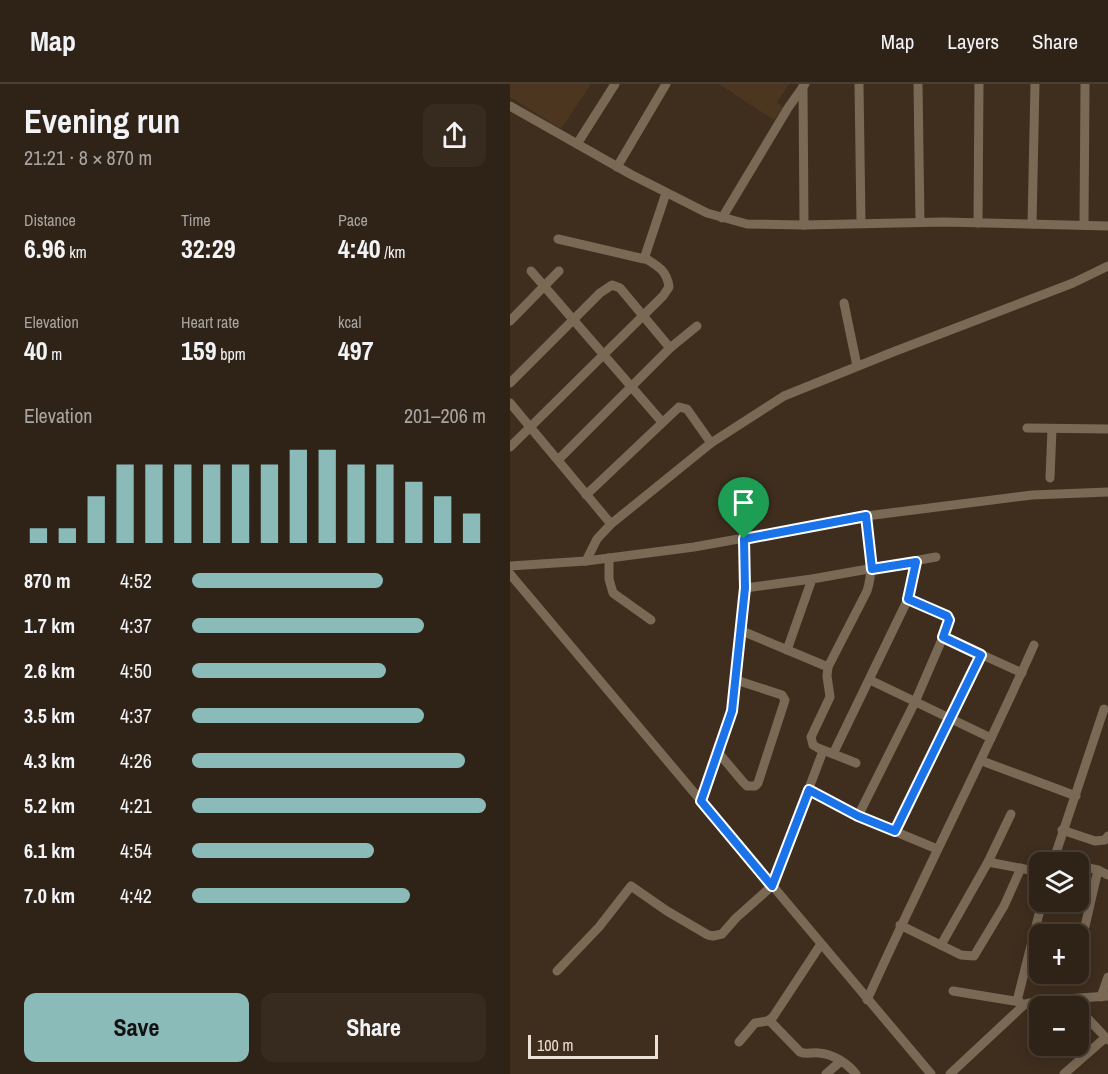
<!DOCTYPE html>
<meta charset="utf-8">
<style>
:root{--surface:#2f2216;--page:#372a1f;--text:#f1f3f6;--muted:#a7a4a1;--line:#4a3f35;--accent:#8bbbb9}
body{margin:0;font-family:"Archivo Narrow",sans-serif;background:var(--page);color:var(--text);height:100vh;display:flex;flex-direction:column;font-size:22px;white-space:nowrap}
*{box-sizing:border-box;margin:0}
p{font-size:20px;color:var(--muted)}
.icon{flex:none;width:33px;height:33px;fill:none;stroke:currentColor;stroke-width:2;stroke-linecap:round;stroke-linejoin:round}
.map{position:relative;flex:1;overflow:hidden}
.sheet{display:flex;flex-direction:column;background:var(--surface);width:510px}
.sheet>*{flex:none}
.fabs{position:absolute;left:519px;top:768px;display:grid;gap:12px}
.fabs a{display:grid;place-items:center;width:60px;height:60px;border-radius:12px;background:var(--surface);box-shadow:0 3px 15px #0003,0 0 0 2px var(--line);font-size:30px}
.scale{position:absolute;left:18px;bottom:15px;width:130px;box-sizing:border-box;padding-left:6px;border:3px solid #eae0d5;border-top:0;font-size:16px;line-height:21px;white-space:nowrap;color:#eae0d5;-webkit-text-stroke:4px #3f2e1e;paint-order:stroke}
.pin{position:absolute;display:grid;place-items:center;width:51px;height:51px;color:#fff;margin:-62px -26px;border-radius:50% 50% 50% 0;rotate:-45deg;box-shadow:0 0 6px #0007}
.pin .icon{rotate:45deg}
.round{display:grid;place-items:center;flex:none;width:63px;height:63px;border-radius:12px;background:var(--page)}
.headline{display:flex;align-items:center;justify-content:space-between;height:102px;padding:0 24px}
h1{font-size:33px;font-weight:800;line-height:45px}
.metrics{display:grid;grid-template-columns:repeat(3,1fr);gap:9px;height:102px;padding:6px 24px}
.metrics div{display:grid;align-content:center}
.metrics b{font-size:26px;font-weight:800}
.metrics small{font-size:16px;font-weight:400}
.metrics p{font-size:16px}
.chart{height:168px;padding:12px 24px}
.chart p{display:flex;justify-content:space-between}
.chart svg{width:100%;height:108px;margin-top:6px;stroke:var(--accent);stroke-width:6}
.action{display:flex;gap:12px;margin-top:auto;padding:12px 24px}
.action a{flex:1;height:69px;border-radius:12px;background:var(--accent);color:#111;font-size:24px;font-weight:800;line-height:69px;text-align:center}
.action a+a{background:var(--page);color:var(--text)}
ul{padding:0 24px;list-style:none;font-size:20px}
li{display:grid;grid-template-columns:96px 72px 1fr;align-items:center;height:45px}
li i{height:15px;border-radius:8px;background:var(--accent)}
header{display:flex;align-items:center;gap:36px;box-sizing:border-box;height:84px;padding:0 30px;background:var(--surface);border-bottom:2px solid var(--line)}
header strong{font-size:28px}
nav{display:flex;gap:33px;margin-inline-start:auto;font-size:21px}
main{display:flex;flex:1;min-height:0}
.map>svg:first-child{display:block}
.built{fill:#4c3620}
.lines{fill:none;stroke-linecap:round;stroke-linejoin:round}
.minor{stroke:#7a6955;stroke-width:9}
.route-casing{stroke:#fff;stroke-width:12}
.route{stroke:#1a73e8;stroke-width:8}
</style>
<header>
<strong>Map</strong>
<nav><a>Map</a><a>Layers</a><a>Share</a></nav>
</header>
<main>
<section class="sheet">
<div class="headline"><div><h1>Evening run</h1><p>21:21 · 8 × 870 m</p></div><a class="round"><svg class="icon" aria-label="share" viewBox="0 0 24 24"><path d="M12 15V3M7 8l5-5 5 5M5 13v7h14v-7"/></svg></a></div>
<div class="metrics">
<div><p>Distance</p><b>6.96<small> km</small></b></div>
<div><p>Time</p><b>32:29</b></div>
<div><p>Pace</p><b>4:40<small> /km</small></b></div>
</div>
<div class="metrics">
<div><p>Elevation</p><b>40<small> m</small></b></div>
<div><p>Heart rate</p><b>159<small> bpm</small></b></div>
<div><p>kcal</p><b>497</b></div>
</div>
<div class="chart"><p><span>Elevation</span>201–206 m</p>
<svg viewBox="0 0 160 44" preserveAspectRatio="none"><path d="M5 44V38M15 44V38M25 44V25M35 44V12M45 44V12M55 44V12M65 44V12M75 44V12M85 44V12M95 44V6M105 44V6M115 44V12M125 44V12M135 44V19M145 44V25M155 44V32"/></svg>
</div>
<ul>
<li><b>870 m</b>4:52<i style="width:65%"></i></li>
<li><b>1.7 km</b>4:37<i style="width:79%"></i></li>
<li><b>2.6 km</b>4:50<i style="width:66%"></i></li>
<li><b>3.5 km</b>4:37<i style="width:79%"></i></li>
<li><b>4.3 km</b>4:26<i style="width:93%"></i></li>
<li><b>5.2 km</b>4:21<i style="width:100%"></i></li>
<li><b>6.1 km</b>4:54<i style="width:62%"></i></li>
<li><b>7.0 km</b>4:42<i style="width:74%"></i></li>
</ul>
<div class="action"><a>Save</a><a>Share</a></div>
</section>
<div class="map">
<svg width="598" height="990" viewBox="0 0 598 990">
<rect width="100%" height="100%" fill="#3f2e1e"/>
<!-- built -->
<g class="built">
<polygon points="0,0 81,0 51,45 0,13"/>
<polygon points="209,0 279,0 267,18 273,24 264,36"/>
</g>
<g class="lines">
<!-- minor -->
<g class="minor">
<polyline points="349,0 351,139"/>
<polyline points="408,0 410,138"/>
<polyline points="293,2 294,141"/>
<polyline points="0,22 122,91 197,129 237,140 294,141 434,138 598,142"/>
<polyline points="67,60 105,0"/>
<polyline points="107,83 156,0"/>
<polyline points="212,134 278,24 295,0"/>
<polyline points="468,139 469,0"/>
<polyline points="522,140 525,0"/>
<polyline points="574,141 575,0"/>
<polyline points="48,155 134,175 156,109"/>
<polyline points="21,187 152,338"/>
<polyline points="334,219 347,282"/>
<polyline points="0,237 49,187"/>
<polyline points="0,299 90,209 102,201 110,204 160,264"/>
<polyline points="0,319 101,440"/>
<polyline points="517,344 598,345"/>
<path d="M0,363L153,212L159,203C157,187 148,182 135,174"/>
<polyline points="48,376 160,264 187,242"/>
<polyline points="540,394 542,345"/>
<polyline points="76,411 169,323 177,325 201,359"/>
<polyline points="234,455 235,504 232,547 318,583"/>
<polyline points="99,474 99,495 103,509 141,536"/>
<polyline points="76,477 87,455 101,440 201,359 274,312 383,268 563,199 598,182"/>
<polyline points="0,482 76,477 184,463 356,432 522,411 598,408"/>
<polyline points="0,490 421,990"/>
<polyline points="235,504 302,495 426,473"/>
<polyline points="398,515 437,532 439,536 433,553 512,589"/>
<polyline points="277,566 302,495"/>
<polyline points="360,596 481,654"/>
<polyline points="207,667 233,698 237,702 245,702 248,699 275,616 272,611 226,596"/>
<polyline points="323,670 398,515 406,478"/>
<polyline points="472,677 566,712"/>
<path d="M346,679L308,664L303,661L301,653L320,613L317,592L318,583L357,507C365,482 359,457 356,432"/>
<polyline points="299,706 348,732 427,765"/>
<polyline points="191,717 210,659 221,633 232,547"/>
<polyline points="348,732 405,618 433,553"/>
<polyline points="552,746 585,757 595,756 598,752"/>
<polyline points="385,747 471,571"/>
<polyline points="544,775 558,778"/>
<polyline points="478,778 530,788"/>
<polyline points="543,778 594,625"/>
<polyline points="568,781 588,786 598,791"/>
<polyline points="390,841 451,871 464,872 494,822 511,784"/>
<polyline points="431,861 478,778 501,730"/>
<polyline points="570,864 588,786"/>
<polyline points="47,887 89,843 121,802 157,827 198,851 203,852 212,850 226,834 262,802 313,667"/>
<polyline points="443,907 510,918"/>
<polyline points="591,913 598,893"/>
<path d="M357,916C411,796 471,680 524,561"/>
<polyline points="507,917 532,818"/>
<polyline points="568,924 598,956"/>
<path d="M259,936L290,968C297,971 301,968 309,969C323,970 337,979 346,990"/>
<polyline points="229,958 245,939 258,937 263,933 311,860"/>
<polyline points="316,990 331,977"/>
<polyline points="440,990 515,920 527,917 598,912"/>
<polyline points="554,990 595,954"/>
</g>
</g>
<g class="lines">
<defs>
<polygon id="route" points="356,432 362,485 406,478 398,515 437,532 439,536 433,553 471,571 385,747 348,732 299,706 262,802 191,717 222,627 235,504 234,455"/>
</defs>
<!-- route casing -->
<use href="#route" class="route-casing"/>
<!-- route -->
<use href="#route" class="route"/>
</g>
</svg>
<div class="fabs">
<a><svg class="icon" aria-label="layers" viewBox="0 0 24 24"><path d="M12 4l9 5-9 5-9-5zM3 14l9 5 9-5"/></svg></a>
<a>+</a>
<a>−</a>
</div>
<div class="scale">100 m</div>
<div class="pin" style="left:234px;top:455px;background:#1e9e55"><svg class="icon" aria-label="arrive" viewBox="0 0 24 24"><path d="M6 21V4h12l-3 4 3 4H6"/></svg></div>
</div>
</main>
